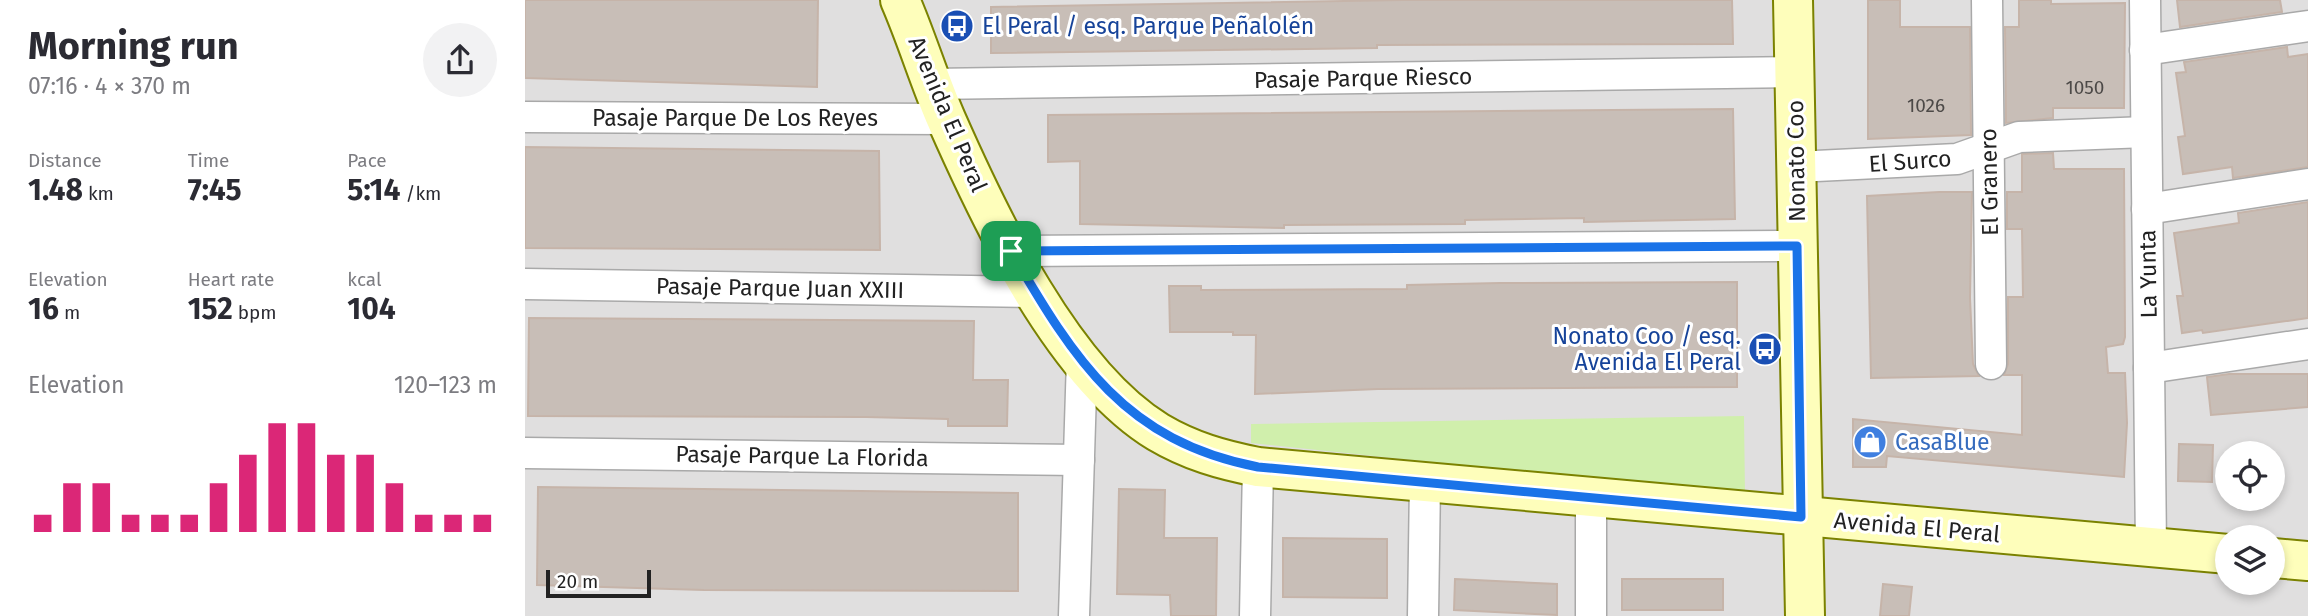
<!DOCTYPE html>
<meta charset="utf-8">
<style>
:root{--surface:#fff;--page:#f2f2f3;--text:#2b2b33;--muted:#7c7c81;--accent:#db2777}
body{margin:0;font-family:"Fira Sans",sans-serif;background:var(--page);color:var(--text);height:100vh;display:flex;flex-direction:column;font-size:26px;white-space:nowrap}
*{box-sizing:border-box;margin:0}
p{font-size:23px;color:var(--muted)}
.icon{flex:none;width:38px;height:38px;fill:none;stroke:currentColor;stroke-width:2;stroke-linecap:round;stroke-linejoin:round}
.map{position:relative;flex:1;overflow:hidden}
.details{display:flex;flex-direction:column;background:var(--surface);width:525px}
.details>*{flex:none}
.fabs{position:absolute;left:1690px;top:441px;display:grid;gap:14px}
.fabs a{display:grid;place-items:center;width:70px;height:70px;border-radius:50%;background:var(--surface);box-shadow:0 4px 10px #0003;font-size:35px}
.scale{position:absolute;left:21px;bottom:18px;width:105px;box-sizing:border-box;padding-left:7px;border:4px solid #222;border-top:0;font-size:19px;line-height:24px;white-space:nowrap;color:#222;-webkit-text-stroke:5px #fff;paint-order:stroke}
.pin{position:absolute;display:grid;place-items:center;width:60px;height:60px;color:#fff;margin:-30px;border-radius:14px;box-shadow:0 4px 10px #0006}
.round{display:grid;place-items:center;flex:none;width:74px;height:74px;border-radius:37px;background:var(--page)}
.overview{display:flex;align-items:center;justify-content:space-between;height:119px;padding:0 28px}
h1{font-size:38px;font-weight:700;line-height:52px}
.metrics{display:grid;grid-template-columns:repeat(3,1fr);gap:10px;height:119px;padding:7px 28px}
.metrics div{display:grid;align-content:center}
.metrics b{font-size:30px;font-weight:700}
.metrics small{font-size:19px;font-weight:400}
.metrics p{font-size:19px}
.chart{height:196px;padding:14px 28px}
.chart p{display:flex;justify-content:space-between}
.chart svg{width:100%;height:126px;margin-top:7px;stroke:var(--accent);stroke-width:6}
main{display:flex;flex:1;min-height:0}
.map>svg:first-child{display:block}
.residential{fill:#e0dfdf;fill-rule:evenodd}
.grass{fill:#d0efac}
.building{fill:#c8beb7;stroke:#c6b4a9;stroke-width:2}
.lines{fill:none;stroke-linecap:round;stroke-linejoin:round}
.street-casing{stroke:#a9a9a9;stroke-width:33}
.secondary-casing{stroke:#7b8200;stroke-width:42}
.street{stroke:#fff;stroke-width:30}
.secondary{stroke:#fefebb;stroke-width:38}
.route-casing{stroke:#fff;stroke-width:14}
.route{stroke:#1a73e8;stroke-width:9}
.labels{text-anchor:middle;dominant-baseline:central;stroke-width:6;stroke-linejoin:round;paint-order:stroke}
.number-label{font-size:19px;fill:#4c4947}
.transit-label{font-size:23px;fill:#164399;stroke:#fff;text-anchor:start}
.street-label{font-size:23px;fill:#222;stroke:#fff}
.shop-label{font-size:23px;fill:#366cbe;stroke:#fff;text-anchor:start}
</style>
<main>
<section class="details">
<div class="overview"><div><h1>Morning run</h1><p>07:16 · 4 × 370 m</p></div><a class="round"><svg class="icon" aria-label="share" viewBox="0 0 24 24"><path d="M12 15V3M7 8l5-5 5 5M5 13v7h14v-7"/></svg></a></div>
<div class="metrics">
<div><p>Distance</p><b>1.48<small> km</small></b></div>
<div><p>Time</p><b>7:45</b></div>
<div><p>Pace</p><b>5:14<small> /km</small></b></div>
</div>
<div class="metrics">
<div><p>Elevation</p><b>16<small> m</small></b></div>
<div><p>Heart rate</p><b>152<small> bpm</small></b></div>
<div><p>kcal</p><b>104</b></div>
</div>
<div class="chart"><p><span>Elevation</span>120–123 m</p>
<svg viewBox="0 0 160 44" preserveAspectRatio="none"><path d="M5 44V38M15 44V27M25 44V27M35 44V38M45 44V38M55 44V38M65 44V27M75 44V17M85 44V6M95 44V6M105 44V17M115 44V17M125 44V27M135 44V38M145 44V38M155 44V38"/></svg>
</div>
</section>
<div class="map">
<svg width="1783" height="616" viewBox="0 0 1783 616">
<rect width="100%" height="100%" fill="#f3efe8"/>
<!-- residential -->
<path class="residential" d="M0,0H1783V616H0ZM1703,453H1748V499H1703ZM1703,537H1748V583H1703Z"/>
<!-- grass -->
<polygon class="grass" points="1219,416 1220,495 726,443 726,424"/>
<!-- building -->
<g class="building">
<polygon points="0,0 293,0 292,87 0,78"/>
<polygon points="878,0 1207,0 1208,44 852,45 852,48 466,53 466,7"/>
<polygon points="1343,0 1375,0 1375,27 1445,27 1446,135 1343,139"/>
<polygon points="1494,0 1526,0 1526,4 1600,3 1599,108 1528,108 1528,118 1481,123 1480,27 1494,27"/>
<polygon points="1652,0 1755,0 1757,12 1655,27"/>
<polygon points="1762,47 1763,57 1783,54 1783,167 1708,178 1707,167 1658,174 1653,137 1660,136 1651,73 1661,72 1659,62"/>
<polygon points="1208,109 1210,219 1059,222 1059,218 940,220 940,224 759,225 759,228 555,224 555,161 523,162 523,115"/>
<polygon points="0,147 354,151 355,250 0,248"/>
<polygon points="1528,153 1529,169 1599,169 1600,337 1598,344 1581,347 1583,373 1600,373 1602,423 1599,477 1362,456 1361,467 1328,467 1328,419 1497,435 1497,375 1479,375 1483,364 1483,297 1498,297 1497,229 1482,229 1482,192 1497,192 1497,154"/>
<polygon points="1414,192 1447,192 1445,298 1448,364 1454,376 1346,378 1342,196"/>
<polygon points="1783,202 1783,318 1678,333 1677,330 1657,333 1652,296 1658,296 1649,233 1714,223 1713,213"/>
<polygon points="1212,282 1212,387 853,389 730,394 731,335 708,335 708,332 645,332 644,286 676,286 676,290 882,289 882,285 975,283"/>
<polygon points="4,318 449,321 448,380 483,380 482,426 423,426 423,419 341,417 3,416"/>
<polygon points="1704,374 1783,374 1783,407 1686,415 1682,377"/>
<polygon points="1654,444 1688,445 1687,482 1653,481"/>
<polygon points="13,487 493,493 493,591 179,590 12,585"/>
<polygon points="594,489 640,490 639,538 692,538 691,616 646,616 645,595 592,594"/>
<polygon points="758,538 862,539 862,598 758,597"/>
<polygon points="930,579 1032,584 1032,615 929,610"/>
<rect x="1097" y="579" width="101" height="31"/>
<polygon points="1358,584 1387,587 1384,616 1355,616"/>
</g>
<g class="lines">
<defs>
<g id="street">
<polyline points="1462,0 1466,364"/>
<polyline points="1620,0 1626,548"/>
<polyline points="1620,50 1783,26"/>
<polyline points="407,84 1269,72"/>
<polyline points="0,117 421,119"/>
<polyline points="1271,167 1432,159 1494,137 1621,132"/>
<polyline points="1622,209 1783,184"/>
<polyline points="486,251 1272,246"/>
<polyline points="0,284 510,292"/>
<polyline points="1624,368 1783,344"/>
<polyline points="0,453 554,460"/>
<polyline points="549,616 557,359"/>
<polyline points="730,616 733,467"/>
<polyline points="898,616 900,482"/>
<polyline points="1066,616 1066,497"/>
</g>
<g id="secondary">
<path d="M375,0C392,39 404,80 421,119C465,219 538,374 633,432C665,451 697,460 733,467L1703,554"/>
<polyline points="1268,0 1280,616"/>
<polyline points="1748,558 1783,561"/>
</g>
</defs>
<!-- street casing -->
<use href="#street" class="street-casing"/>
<!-- secondary casing -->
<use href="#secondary" class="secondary-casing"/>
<!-- street -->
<use href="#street" class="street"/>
<!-- secondary -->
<use href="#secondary" class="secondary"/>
</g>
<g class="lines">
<defs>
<path id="route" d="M1272,246L1276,517L733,467C600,441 550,361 486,251Z"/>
</defs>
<!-- route casing -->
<use href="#route" class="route-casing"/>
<!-- route -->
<use href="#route" class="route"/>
</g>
<!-- icons -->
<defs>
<symbol id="bus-disc" viewBox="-11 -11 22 22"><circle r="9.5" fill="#1a4fb4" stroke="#fff"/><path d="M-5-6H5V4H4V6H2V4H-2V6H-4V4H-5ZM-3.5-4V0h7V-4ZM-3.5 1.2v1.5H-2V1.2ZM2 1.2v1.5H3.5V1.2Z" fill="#fff"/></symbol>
<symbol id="shop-disc" viewBox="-11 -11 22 22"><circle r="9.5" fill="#3f7fe0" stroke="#fff"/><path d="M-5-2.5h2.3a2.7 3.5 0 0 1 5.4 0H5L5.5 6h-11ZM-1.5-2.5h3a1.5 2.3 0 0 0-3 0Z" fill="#fff"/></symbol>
</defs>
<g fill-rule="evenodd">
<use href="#bus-disc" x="413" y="7" width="38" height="38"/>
<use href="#bus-disc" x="1221" y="330" width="38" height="38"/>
<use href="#shop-disc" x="1326" y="423" width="38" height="38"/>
</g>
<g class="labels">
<!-- number labels -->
<g class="number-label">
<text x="1560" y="87">1050</text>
<text x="1401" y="105">1026</text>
</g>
<!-- transit labels -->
<g class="transit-label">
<text x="457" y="26">El Peral / esq. Parque Peñalolén</text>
<text x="1216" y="336" text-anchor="end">Nonato Coo / esq.<tspan x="1216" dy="26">Avenida El Peral</tspan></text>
</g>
<!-- street labels -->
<g class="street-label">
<text transform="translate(838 78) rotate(-1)">Pasaje Parque Riesco</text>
<text transform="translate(423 114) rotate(67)">Avenida El Peral</text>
<text x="210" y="118">Pasaje Parque De Los Reyes</text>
<text transform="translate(1271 161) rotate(-91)">Nonato Coo</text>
<text transform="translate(1385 161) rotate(-4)">El Surco</text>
<text transform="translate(1464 182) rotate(-91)">El Granero</text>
<text transform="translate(1623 274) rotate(-91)">La Yunta</text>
<text transform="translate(255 288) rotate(1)">Pasaje Parque Juan XXIII</text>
<text transform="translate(277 456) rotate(1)">Pasaje Parque La Florida</text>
<text transform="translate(1392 527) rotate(5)">Avenida El Peral</text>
</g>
<!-- shop labels -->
<g class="shop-label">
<text x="1370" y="442">CasaBlue</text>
</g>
</g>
</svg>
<div class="fabs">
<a><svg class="icon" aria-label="locate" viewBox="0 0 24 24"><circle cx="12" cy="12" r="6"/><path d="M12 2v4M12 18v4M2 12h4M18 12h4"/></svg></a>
<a><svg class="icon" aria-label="layers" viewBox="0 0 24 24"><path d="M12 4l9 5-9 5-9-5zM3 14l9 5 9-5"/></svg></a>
</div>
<div class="scale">20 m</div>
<div class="pin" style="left:486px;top:251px;background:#1e9e55"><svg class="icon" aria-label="arrive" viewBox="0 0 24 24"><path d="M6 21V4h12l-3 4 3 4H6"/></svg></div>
</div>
</main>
